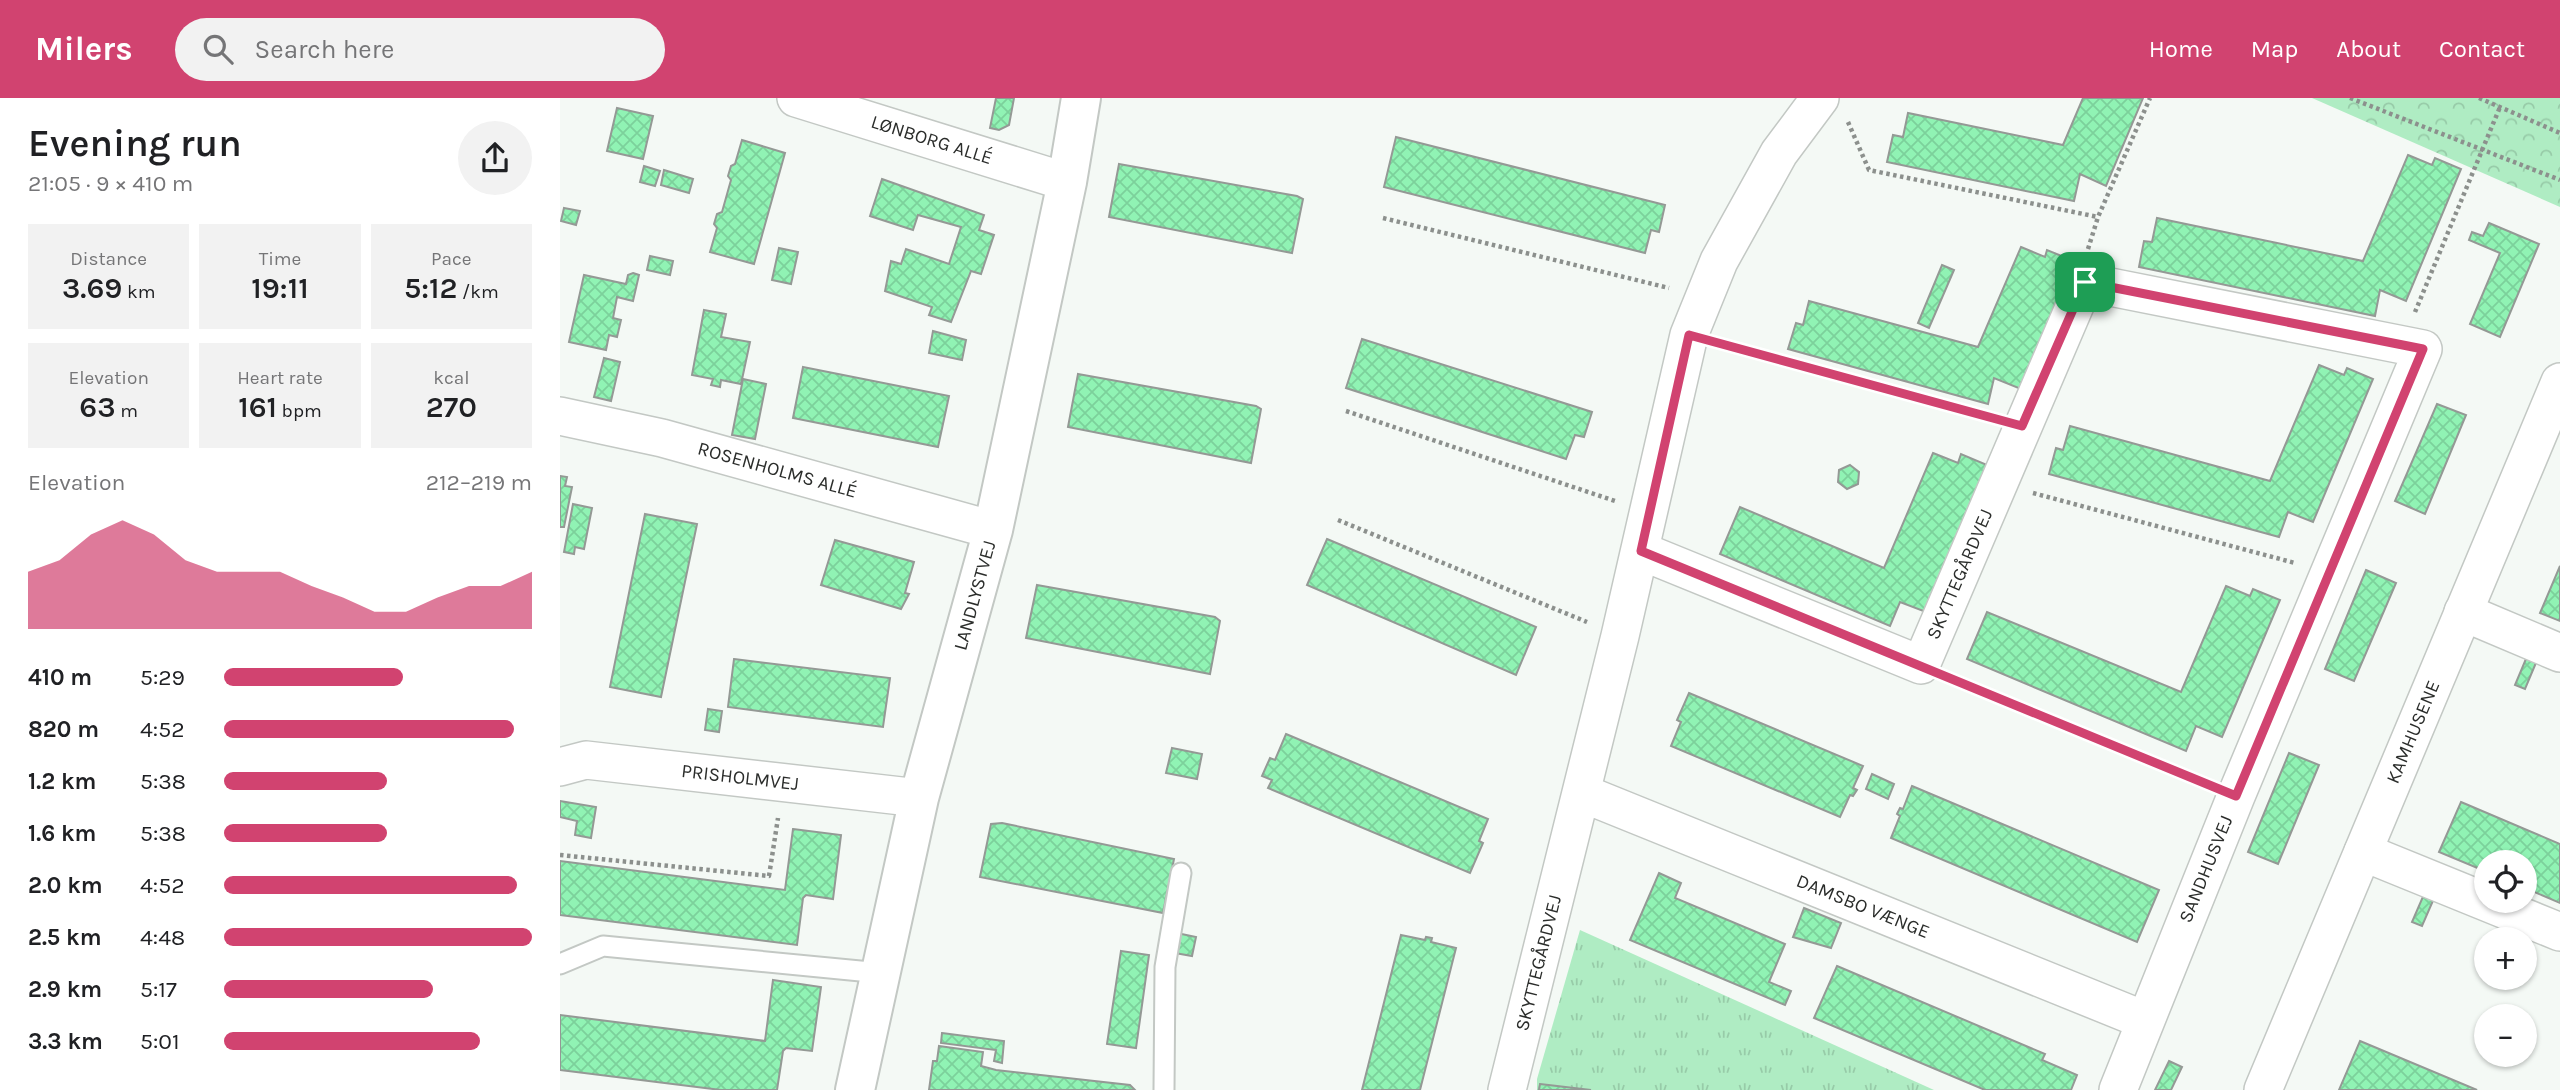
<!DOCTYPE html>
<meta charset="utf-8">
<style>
:root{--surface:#fff;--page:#f2f2f2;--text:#202124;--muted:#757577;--accent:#d14370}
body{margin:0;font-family:Karla,sans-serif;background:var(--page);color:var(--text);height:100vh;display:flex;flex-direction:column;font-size:26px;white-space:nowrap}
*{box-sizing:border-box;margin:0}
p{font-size:23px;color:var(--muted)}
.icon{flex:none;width:38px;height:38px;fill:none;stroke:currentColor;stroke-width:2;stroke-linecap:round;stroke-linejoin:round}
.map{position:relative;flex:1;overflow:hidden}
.panel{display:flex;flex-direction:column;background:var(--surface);width:560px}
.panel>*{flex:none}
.tools{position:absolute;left:1914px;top:752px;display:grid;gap:14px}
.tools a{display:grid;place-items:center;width:63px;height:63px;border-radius:50%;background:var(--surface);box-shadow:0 2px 5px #0004;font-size:35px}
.pin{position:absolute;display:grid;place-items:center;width:60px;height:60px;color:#fff;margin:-30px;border-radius:14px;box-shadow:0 4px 10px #0006}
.round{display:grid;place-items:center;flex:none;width:74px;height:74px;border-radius:37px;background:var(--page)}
.head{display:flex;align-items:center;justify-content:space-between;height:119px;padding:0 28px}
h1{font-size:38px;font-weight:600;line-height:52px}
.stats{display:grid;grid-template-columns:repeat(3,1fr);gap:10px;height:119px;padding:7px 28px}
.stats div{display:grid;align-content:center;border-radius:0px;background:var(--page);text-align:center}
.stats b{font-size:30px;font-weight:600}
.stats small{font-size:19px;font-weight:400}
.stats p{font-size:19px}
.chart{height:196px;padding:14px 28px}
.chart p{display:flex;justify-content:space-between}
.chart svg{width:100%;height:126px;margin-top:7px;fill:var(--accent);opacity:.7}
ul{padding:0 28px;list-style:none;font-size:23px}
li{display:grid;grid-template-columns:112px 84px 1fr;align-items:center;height:52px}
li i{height:18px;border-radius:9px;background:var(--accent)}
header{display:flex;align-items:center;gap:42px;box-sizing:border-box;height:98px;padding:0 35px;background:var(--accent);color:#fff}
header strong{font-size:33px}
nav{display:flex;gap:38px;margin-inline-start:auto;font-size:24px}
.search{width:490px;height:63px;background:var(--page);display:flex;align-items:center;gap:18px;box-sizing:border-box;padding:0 24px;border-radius:38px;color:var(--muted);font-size:26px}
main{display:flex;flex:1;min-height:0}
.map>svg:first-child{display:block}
.grass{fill:url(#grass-tufts)}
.park{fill:url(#park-crowns)}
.building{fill:url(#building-cross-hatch);stroke:#949995;stroke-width:2}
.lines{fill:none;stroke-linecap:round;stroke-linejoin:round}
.service-casing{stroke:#c3c8c4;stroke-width:23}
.minor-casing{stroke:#c3c8c4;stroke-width:40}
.tertiary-casing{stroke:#c3c8c4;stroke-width:42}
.path{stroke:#8c908d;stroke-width:4.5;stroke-dasharray:3.5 3.5;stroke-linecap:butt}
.service{stroke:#fff;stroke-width:19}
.minor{stroke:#fff;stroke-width:37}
.tertiary{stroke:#fff;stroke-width:38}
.route-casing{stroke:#fff;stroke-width:14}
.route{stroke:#d14370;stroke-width:9}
.labels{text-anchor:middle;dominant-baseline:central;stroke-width:6;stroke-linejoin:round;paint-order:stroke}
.street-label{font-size:19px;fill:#2b2d2b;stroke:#fff}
</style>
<header>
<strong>Milers</strong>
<div class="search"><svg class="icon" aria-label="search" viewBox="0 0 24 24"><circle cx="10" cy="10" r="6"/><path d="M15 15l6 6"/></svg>Search here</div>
<nav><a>Home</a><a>Map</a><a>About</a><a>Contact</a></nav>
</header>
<main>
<section class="panel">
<div class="head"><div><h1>Evening run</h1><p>21:05 · 9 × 410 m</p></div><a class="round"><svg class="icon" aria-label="share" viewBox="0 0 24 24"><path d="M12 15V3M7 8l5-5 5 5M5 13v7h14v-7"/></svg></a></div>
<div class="stats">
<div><p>Distance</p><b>3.69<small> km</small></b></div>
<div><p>Time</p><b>19:11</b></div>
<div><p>Pace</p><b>5:12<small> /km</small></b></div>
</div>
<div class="stats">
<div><p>Elevation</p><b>63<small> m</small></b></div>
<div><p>Heart rate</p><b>161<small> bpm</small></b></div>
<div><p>kcal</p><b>270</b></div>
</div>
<div class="chart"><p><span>Elevation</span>212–219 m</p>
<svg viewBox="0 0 160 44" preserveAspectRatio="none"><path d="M0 44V24L10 20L20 11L30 6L40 11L50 20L60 24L70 24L80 24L90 29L100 33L110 38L120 38L130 33L140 29L150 29L160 24V44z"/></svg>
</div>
<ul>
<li><b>410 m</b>5:29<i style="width:58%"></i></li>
<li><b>820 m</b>4:52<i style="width:94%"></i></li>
<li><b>1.2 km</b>5:38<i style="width:53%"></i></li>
<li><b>1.6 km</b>5:38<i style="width:53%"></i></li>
<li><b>2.0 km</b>4:52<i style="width:95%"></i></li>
<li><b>2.5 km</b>4:48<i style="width:100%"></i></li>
<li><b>2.9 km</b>5:17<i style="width:68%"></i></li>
<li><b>3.3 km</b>5:01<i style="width:83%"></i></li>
</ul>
</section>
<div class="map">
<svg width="2000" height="992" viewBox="0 0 2000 992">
<defs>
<pattern id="grass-tufts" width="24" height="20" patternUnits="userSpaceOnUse" patternTransform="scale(1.75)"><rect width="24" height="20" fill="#afecc3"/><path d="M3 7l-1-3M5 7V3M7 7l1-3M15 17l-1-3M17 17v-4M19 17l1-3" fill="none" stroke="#97cba8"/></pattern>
<pattern id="park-crowns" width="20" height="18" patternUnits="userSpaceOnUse" patternTransform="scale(1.75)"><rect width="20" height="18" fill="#afecc3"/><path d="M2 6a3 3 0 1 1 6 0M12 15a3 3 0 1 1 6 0" fill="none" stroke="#97cba8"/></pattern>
<pattern id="building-cross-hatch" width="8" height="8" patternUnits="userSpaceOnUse" patternTransform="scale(1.75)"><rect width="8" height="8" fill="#90f3b4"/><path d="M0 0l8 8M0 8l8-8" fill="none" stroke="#7cd19b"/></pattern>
</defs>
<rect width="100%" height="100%" fill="#f4f9f5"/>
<!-- grass -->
<polygon class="grass" points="1020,832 1374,992 977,992 977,981"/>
<!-- park -->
<polygon class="park" points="1752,0 2000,0 2000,109"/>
<!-- building -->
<g class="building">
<polygon points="436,0 454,0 449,27 439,32 430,30"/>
<polygon points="1523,0 1583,0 1546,88 1520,76 1514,103 1327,64 1333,37 1343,39 1348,15 1503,47"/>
<polygon points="57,10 93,18 83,61 47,53"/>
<polygon points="836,39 1105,107 1099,134 1091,132 1085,155 824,89"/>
<polygon points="182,42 225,55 194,166 150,154 157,130 154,126 157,116 162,114 171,82 168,78 171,68 175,66"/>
<polygon points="1848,57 1872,67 1875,60 1901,71 1846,203 1820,192 1815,218 1579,169 1584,143 1592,144 1597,120 1803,163"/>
<polygon points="559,66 737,98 743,101 732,155 549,119"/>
<polygon points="84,68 100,73 95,88 80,84"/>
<polygon points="104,72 133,81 129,95 101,87"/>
<polygon points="322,81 424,117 419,132 434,137 421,176 411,173 391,224 369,217 372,209 325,193 331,163 341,166 346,151 389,166 401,129 358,117 353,132 310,118"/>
<polygon points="4,110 20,113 16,127 1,123"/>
<polygon points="1929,125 1979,146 1940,239 1910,226 1940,155 1909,142 1912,134 1923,138"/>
<polygon points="1461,149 1485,159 1487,152 1514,163 1461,291 1434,280 1428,306 1228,251 1236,225 1243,227 1249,203 1418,249"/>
<polygon points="219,150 238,154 231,186 212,182"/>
<polygon points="90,158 113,163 110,177 87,172"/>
<polygon points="1382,167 1394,172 1369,230 1358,225"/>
<polygon points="73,175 79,177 73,203 57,199 53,220 61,222 57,239 49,237 46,252 9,244 24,177 66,186 68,177"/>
<polygon points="144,212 166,216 161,239 190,244 181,286 161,282 160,289 151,287 153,281 132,277"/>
<polygon points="373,233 406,242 402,262 369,255"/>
<polygon points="802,241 1032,314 1024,339 1015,337 1006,361 786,290"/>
<polygon points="44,260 60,264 51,303 34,299"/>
<polygon points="1759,267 1784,277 1787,270 1813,281 1753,424 1728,414 1719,439 1489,376 1496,350 1503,352 1510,328 1710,383"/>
<polygon points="243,269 389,298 378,349 233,320"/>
<polygon points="518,276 696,308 701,311 691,365 508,329"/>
<polygon points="183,281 206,286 195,341 172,337"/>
<polygon points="1877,306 1906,317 1865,416 1835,403"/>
<polygon points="1373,355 1398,365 1401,356 1427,367 1366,514 1340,504 1330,528 1160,456 1180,409 1324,470"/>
<polygon points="1290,367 1299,374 1298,386 1287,391 1278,384 1279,372"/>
<polygon points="0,378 7,379 5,388 12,389 4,429 0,429"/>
<polygon points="13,406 32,410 24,451 15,449 14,456 4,454"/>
<polygon points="85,416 137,426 101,599 50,589"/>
<polygon points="767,441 976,529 956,577 747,487"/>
<polygon points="275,442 354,464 345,495 349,496 341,511 261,487"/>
<polygon points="2000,468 2000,523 1980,515"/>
<polygon points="1806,472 1836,485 1794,583 1765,571"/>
<polygon points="477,487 655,519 660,523 650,576 466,540"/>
<polygon points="1666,488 1690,498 1693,491 1720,502 1662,639 1636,628 1626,653 1407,561 1427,514 1621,594"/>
<polygon points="1968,556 1978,560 1965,591 1955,587"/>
<polygon points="174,561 330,580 323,629 168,609"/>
<polygon points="1129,595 1303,668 1293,690 1297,692 1293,698 1290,697 1280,719 1111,648 1121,624 1117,622"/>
<polygon points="148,611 162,613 159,634 145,632"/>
<polygon points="726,636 928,721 919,743 923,745 910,775 708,690 712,682 702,678 710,660 715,662"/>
<polygon points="612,650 642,656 637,681 606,675"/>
<polygon points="1729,655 1759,667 1718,766 1688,754"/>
<polygon points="1312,676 1334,686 1328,701 1306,691"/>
<polygon points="1352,688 1599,792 1577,844 1331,740 1340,718 1337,716 1340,710 1343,711"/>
<polygon points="0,703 36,709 31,740 15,737 17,723 0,719"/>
<polygon points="1901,704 2000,746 2000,805 1965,790 1965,765 1927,765 1927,774 1879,754"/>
<polygon points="442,725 614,761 603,815 420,779 431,726"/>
<polygon points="233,731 281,737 273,801 246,797 243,800 237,847 0,817 0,763 225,792"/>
<polygon points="1099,775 1121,785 1115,800 1225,846 1209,884 1231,893 1225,907 1070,842"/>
<polygon points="1865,794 1875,798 1862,828 1852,824"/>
<polygon points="1244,810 1281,825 1271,850 1233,839"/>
<polygon points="612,834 636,839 632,858 609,854"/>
<polygon points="841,837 865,842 866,839 872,840 871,844 896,850 860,992 802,992"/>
<polygon points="561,853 589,857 576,950 547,946"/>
<polygon points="1277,868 1485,956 1482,962 1517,977 1511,992 1425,992 1254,920"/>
<polygon points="213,882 261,889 252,953 226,950 223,953 217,992 161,992 0,972 0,917 205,943"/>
<polygon points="382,935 444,943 442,965 434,963 436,952 381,945"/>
<polygon points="1800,943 1917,992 1779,992"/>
<polygon points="379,948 423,954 421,968 436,972 570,987 575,992 369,992 373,963 377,963"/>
<polygon points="1609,963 1622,969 1611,992 1595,992"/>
<polygon points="980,986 1031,992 979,992"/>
</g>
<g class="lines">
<defs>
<g id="service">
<polyline points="0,866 43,848 321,875"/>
<polyline points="604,992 605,869 621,775"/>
</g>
<g id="minor">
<path id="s1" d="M236,0L507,84"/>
<path id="s2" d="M0,318L102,340L433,432"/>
<path id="s3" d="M1081,453L1361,567L1525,184L1863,251L1676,698L1558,992"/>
<polyline points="1903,514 2000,555"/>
<path id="s4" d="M0,669L26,662L359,700"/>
<path id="s5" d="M1022,695L1584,922"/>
<polyline points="1803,754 2000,834"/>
<path id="s6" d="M947,992L1060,538L1129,237L1159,163L1219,55L1260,0"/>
<path id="s7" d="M1703,992L2000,284"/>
</g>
<g id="tertiary">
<path id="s8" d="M295,992L359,700L433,432L507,84L521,0"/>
</g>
</defs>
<!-- service casing -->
<use href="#service" class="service-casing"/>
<!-- minor casing -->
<use href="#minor" class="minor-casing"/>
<!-- tertiary casing -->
<use href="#tertiary" class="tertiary-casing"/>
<!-- path -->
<g class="path">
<polyline points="1790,0 2000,82"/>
<polyline points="1919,0 2000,35"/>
<polyline points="1288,24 1309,72 1538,119"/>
<polyline points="823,120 1109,190"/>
<polyline points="1528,151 1538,119 1590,0"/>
<polyline points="1855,214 1940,9"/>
<polyline points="1164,247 1429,319"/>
<polyline points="786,313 1055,403"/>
<polyline points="1473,395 1735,465"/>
<polyline points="778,422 1027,524"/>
<polyline points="1395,581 1642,684"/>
<polyline points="0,757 209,778 218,720"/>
</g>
<!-- service -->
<use href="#service" class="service"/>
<!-- minor -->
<use href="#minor" class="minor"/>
<!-- tertiary -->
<use href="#tertiary" class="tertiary"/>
</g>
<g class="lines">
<defs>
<polygon id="route" points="1525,184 1863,251 1676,698 1081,453 1129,237 1462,328"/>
</defs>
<!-- route casing -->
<use href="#route" class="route-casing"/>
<!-- route -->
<use href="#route" class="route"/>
</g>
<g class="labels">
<!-- street labels -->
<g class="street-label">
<text stroke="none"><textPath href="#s1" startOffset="142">LØNBORG ALLÉ</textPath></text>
<text stroke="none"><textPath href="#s2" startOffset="224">ROSENHOLMS ALLÉ</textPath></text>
<text stroke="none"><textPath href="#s3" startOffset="401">SKYTTEGÅRDVEJ</textPath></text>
<text stroke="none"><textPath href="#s8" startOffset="509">LANDLYSTVEJ</textPath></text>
<text stroke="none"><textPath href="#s7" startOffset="388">KAMHUSENE</textPath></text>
<text stroke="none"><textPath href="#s4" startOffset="182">PRISHOLMVEJ</textPath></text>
<text transform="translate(1646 771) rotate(-68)">SANDHUSVEJ</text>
<text stroke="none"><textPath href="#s5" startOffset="303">DAMSBO VÆNGE</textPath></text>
<text stroke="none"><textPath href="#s6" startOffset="131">SKYTTEGÅRDVEJ</textPath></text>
</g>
</g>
</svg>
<div class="tools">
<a><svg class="icon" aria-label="locate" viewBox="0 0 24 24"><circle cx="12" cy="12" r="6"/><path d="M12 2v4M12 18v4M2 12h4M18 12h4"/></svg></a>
<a>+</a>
<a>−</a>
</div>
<div class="pin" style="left:1525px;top:184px;background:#1e9e55"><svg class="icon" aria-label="arrive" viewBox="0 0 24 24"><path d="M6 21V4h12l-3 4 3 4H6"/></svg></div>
</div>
</main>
